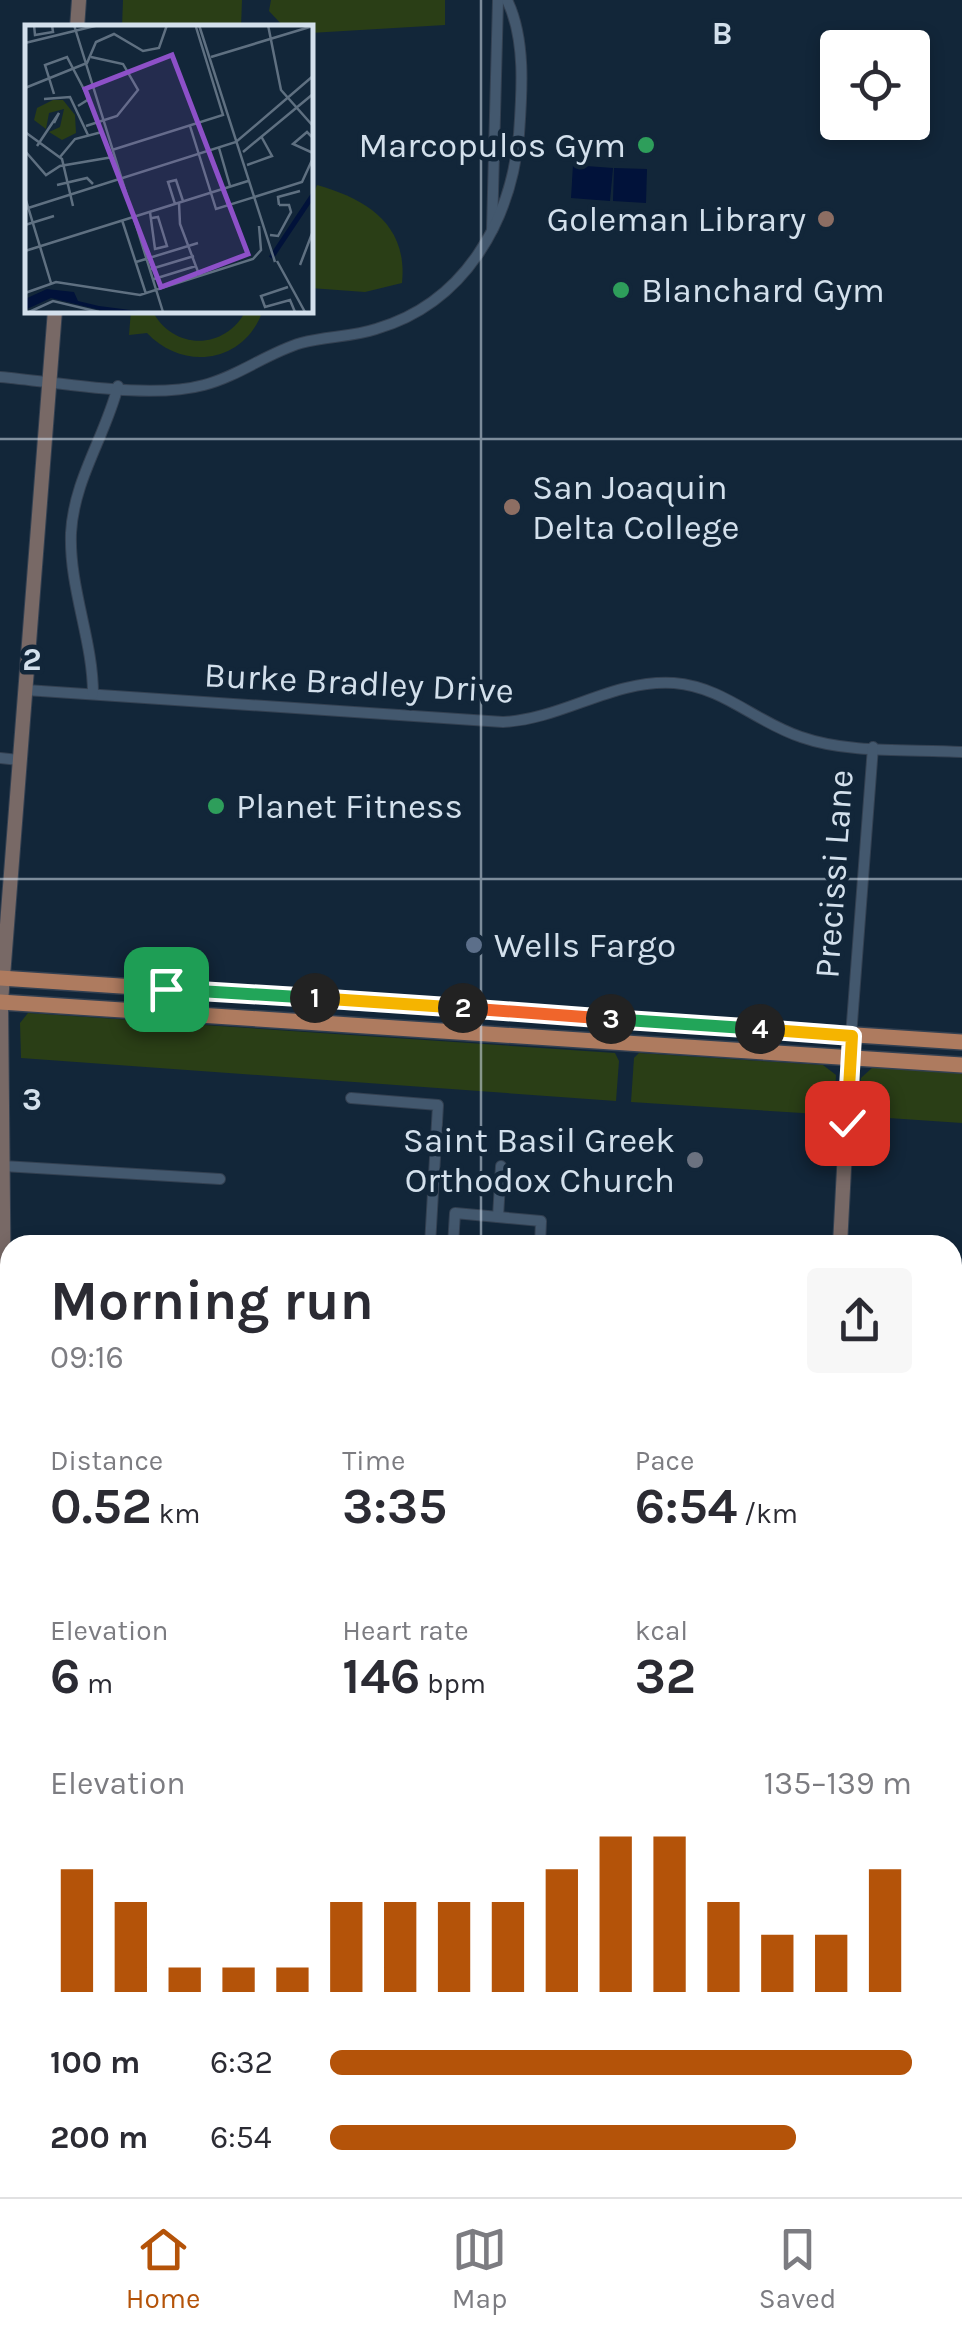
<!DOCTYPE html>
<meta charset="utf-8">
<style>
:root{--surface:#fff;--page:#f7f7f7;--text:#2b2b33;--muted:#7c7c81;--line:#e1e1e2;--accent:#b45309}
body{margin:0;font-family:Karla,sans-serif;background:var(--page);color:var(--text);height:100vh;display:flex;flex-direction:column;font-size:38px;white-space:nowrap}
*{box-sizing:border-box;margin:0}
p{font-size:32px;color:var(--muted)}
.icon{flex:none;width:55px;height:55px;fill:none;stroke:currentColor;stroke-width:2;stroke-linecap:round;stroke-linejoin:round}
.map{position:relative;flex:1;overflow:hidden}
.drawer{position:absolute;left:0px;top:1235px;width:962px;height:962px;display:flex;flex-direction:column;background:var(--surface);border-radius:30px 30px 0 0;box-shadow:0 5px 15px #0003}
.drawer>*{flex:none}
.controls{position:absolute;left:820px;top:30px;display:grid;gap:20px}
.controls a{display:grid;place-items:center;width:110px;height:110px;border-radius:10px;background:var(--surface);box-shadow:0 5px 15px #0003;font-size:50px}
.pin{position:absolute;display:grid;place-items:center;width:85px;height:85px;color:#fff;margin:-42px;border-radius:20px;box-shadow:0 5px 15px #0006}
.km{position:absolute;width:50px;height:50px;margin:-25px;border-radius:50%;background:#222;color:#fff;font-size:28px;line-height:50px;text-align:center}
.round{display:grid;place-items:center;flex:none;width:105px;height:105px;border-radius:10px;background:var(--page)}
.summary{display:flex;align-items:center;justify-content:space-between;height:170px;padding:0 50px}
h1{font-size:55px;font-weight:700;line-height:75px}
.figures{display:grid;grid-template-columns:repeat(3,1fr);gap:15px;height:170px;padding:10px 50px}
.figures div{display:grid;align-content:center}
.figures b{font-size:50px;font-weight:700}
.figures small{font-size:28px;font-weight:400}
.figures p{font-size:28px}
.chart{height:280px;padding:20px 50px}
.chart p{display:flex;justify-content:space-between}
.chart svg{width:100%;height:180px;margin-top:10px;stroke:var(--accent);stroke-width:6}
ul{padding:0 50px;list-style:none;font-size:32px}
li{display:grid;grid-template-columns:160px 120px 1fr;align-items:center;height:75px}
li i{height:25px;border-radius:12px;background:var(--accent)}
.tab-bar{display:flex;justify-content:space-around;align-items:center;height:140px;border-top:2px solid var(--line);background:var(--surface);font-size:28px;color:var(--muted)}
.tab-bar a{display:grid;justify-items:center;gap:5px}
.tab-bar .on{color:var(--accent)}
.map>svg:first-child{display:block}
.green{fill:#2a3e16}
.water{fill:#01123a}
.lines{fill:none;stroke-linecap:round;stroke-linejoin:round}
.street-casing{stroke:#334051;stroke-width:12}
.secondary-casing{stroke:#334051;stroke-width:16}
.primary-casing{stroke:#334051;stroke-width:18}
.street{stroke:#43586e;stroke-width:10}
.secondary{stroke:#786966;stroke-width:14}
.primary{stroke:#ae7b5f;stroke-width:15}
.split-1-casing{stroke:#fff;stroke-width:20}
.split-2-casing{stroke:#fff;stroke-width:20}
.split-3-casing{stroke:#fff;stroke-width:20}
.split-4-casing{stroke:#fff;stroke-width:20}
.split-5-casing{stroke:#fff;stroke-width:20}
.split-1{stroke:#22a559;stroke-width:12}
.split-2{stroke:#f5b400;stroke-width:12}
.split-3{stroke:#f0652b;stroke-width:12}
.split-4{stroke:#22a559;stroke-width:12}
.split-5{stroke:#f5b400;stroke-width:12}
.grid{fill:none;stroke:#d3e0ec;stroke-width:2.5;stroke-opacity:0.55}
.leisure-dot{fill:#2e9e5b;stroke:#122639;stroke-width:4}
.education-dot{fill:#8d6e63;stroke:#122639;stroke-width:4}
.service-dot{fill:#5c6f8a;stroke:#122639;stroke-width:4}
.worship-dot{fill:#6b7280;stroke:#122639;stroke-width:4}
.labels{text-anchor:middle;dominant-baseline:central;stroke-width:9;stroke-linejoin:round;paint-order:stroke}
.poi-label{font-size:35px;fill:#d3e0ec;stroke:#122639;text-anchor:start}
.street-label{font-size:35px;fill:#d3e0ec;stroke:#122639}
.inset-river{fill:none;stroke:#01123a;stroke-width:5}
.inset-road{fill:none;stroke:#5f7081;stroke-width:2.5}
.view{fill:#8d50c8;fill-opacity:0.15;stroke:#8d50c8;stroke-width:5}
.inset-edge{fill:none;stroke:#d3e0ec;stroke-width:5}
.grid-label{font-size:32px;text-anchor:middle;font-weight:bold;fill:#d3e0ec;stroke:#122639;stroke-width:9;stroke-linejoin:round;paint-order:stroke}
</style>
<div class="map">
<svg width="962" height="2197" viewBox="0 0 962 2197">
<rect width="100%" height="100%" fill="#122639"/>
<!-- green -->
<g class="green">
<polygon points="123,0 242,0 241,27 122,27"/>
<polygon points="271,0 445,0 445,25 310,33 310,28 284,27 269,11"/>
<path d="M317,185C366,199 408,224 402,283L365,292L310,288V202Z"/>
<path d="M131,310H152C172,351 226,351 246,310H263C245,363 184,372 147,333L129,335Z"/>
<polygon points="28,1013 615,1053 619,1061 616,1101 21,1058 20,1023"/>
<polygon points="639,1053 823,1065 836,1075 834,1115 631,1102 634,1058"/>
<polygon points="873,1067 962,1073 962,1123 859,1116 861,1078"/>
</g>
<!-- water -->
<g class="water">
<polygon points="573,165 613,168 610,201 571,198"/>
<polygon points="614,168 647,169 646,203 613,201"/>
</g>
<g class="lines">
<defs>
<g id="street">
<polyline points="492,230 498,0"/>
<path d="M0,377C59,382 149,400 204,385C239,376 267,353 301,343C326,336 352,337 376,329C465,303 511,221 519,134C522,92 526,39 507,0"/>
<path d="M26,690L503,722C563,719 613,679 674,683C724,687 755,722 801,737C849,754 911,749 962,752"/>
<path d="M93,694C93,640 69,588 71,533C74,479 105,437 118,386"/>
<polyline points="0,758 19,760"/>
<polyline points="851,1036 873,747"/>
<polyline points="351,1098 438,1105 430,1245"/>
<polyline points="3,1166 220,1179"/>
<polyline points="498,1217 501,1166"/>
<polyline points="453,1245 455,1213 541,1221 540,1245"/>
<polyline points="952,1479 962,1479"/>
<polyline points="0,1874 10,1874"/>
<polyline points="0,1989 10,1990"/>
<polyline points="0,2100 10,2101"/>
<polyline points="412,2197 413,2188"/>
</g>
<g id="secondary">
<polyline points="77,28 79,0"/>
<polyline points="840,1245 851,1036"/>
<polyline points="0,1487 5,1417 1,1002 55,310"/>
<polyline points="952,1656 962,1656"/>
</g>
<g id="primary">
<polyline points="0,978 962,1042"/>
<polyline points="0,1002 962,1065"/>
</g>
</defs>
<!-- street casing -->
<use href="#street" class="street-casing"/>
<!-- secondary casing -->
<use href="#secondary" class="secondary-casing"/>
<!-- primary casing -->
<use href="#primary" class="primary-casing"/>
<!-- street -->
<use href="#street" class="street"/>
<!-- secondary -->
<use href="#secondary" class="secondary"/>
<!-- primary -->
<use href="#primary" class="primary"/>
</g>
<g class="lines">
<defs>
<polyline id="split-1" points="166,989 315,998"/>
<polyline id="split-2" points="315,998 463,1008"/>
<polyline id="split-3" points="463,1008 611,1019"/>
<polyline id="split-4" points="611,1019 760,1029"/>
<polyline id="split-5" points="760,1029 852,1036 847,1123"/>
</defs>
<!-- split-1 casing -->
<use href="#split-1" class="split-1-casing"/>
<!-- split-2 casing -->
<use href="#split-2" class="split-2-casing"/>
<!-- split-3 casing -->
<use href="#split-3" class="split-3-casing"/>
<!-- split-4 casing -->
<use href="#split-4" class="split-4-casing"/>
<!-- split-5 casing -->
<use href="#split-5" class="split-5-casing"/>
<!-- split-1 -->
<use href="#split-1" class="split-1"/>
<!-- split-2 -->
<use href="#split-2" class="split-2"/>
<!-- split-3 -->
<use href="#split-3" class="split-3"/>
<!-- split-4 -->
<use href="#split-4" class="split-4"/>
<!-- split-5 -->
<use href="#split-5" class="split-5"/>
</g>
<!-- grid -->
<path class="grid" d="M481,0V1245M0,439H962M0,879H962M0,1318H10M952,1318H962M0,1758H10M952,1758H962M481,2188V2197"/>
<!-- markers -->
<g class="leisure-dot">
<circle cx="646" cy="145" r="10"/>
<circle cx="621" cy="290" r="10"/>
<circle cx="216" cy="806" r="10"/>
</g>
<g class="education-dot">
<circle cx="826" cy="219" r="10"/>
<circle cx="512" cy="507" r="10"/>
</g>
<circle class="service-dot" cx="474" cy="945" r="10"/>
<circle class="worship-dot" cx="695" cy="1160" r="10"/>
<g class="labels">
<!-- poi labels -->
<g class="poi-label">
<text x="626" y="145" text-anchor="end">Marcopulos Gym</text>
<text x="806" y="219" text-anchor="end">Goleman Library</text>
<text x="641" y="290">Blanchard Gym</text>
<text x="532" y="487">San Joaquin<tspan x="532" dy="40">Delta College</tspan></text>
<text x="236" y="806">Planet Fitness</text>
<text x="494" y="945">Wells Fargo</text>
<text x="675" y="1140" text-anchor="end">Saint Basil Greek<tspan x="675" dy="40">Orthodox Church</tspan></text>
</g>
<!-- street labels -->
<g class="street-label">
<text transform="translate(359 683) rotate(3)">Burke Bradley Drive</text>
<text transform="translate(834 874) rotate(-86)">Precissi Lane</text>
</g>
</g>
<!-- overview -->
<g transform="translate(25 25)">
<rect width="288" height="288" fill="#122639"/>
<path d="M28,75H38L50,90L51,108L37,115L24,107L35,102L39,84L24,88L21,104L9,95L12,83Z" fill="#2a3e16"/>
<path d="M22,264L49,267L53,276L74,281L121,287L75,285L26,273L0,285V274Z" fill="#01123a"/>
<path class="inset-river" d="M246,233L288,170"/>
<path class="inset-road" d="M9,0L10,10L28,7L27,0M49,0L138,287M174,0L250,237M243,0L256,65L288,101M0,18L74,0M186,32L288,1M0,63L62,38L71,17L89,9L118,26L134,23L142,0M29,69L20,40L42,32L64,74L53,81M19,74L45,72L63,110M61,101L92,91L113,65L98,39L66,32M165,101L191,184L277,157L288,133M0,107L37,134L48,181M288,113L282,107L268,119L288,128M12,121L34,88L29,98M194,123L205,161M87,125L198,90L171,2M0,126L21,150L35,141L88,132M218,127L288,69M35,132L50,114L77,107M222,140L247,131L236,111M32,160L62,153L68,159M0,172L26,258M154,178L155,199L175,252M150,179L143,157L151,155L158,176M254,180L253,172L275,166M0,184L211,117L288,51M125,187L130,224L142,221L133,192L127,193M97,195L121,269M0,200L29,191M245,210L253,211L266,187L264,180H254M0,226L223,156M252,236L280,287M111,237L173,218M275,240L288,206M126,244L169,231M129,254L171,241M263,262L236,271L240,282L265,275L270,287M0,268L31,257L115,270L228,234L236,225L234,201M4,287L28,276L74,287"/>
<path class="view" d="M147,30L223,229L136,262L60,64Z"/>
<rect width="288" height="288" class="inset-edge"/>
</g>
<g class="grid-label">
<text x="722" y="44">B</text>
<text x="32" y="670">2</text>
<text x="32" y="1110">3</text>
</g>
</svg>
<div class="controls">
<a><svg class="icon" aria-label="locate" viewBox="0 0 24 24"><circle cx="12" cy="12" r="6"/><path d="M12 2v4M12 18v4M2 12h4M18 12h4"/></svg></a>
</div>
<div class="pin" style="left:166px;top:989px;background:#1e9e55"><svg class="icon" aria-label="arrive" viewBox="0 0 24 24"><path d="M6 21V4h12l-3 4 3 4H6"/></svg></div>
<div class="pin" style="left:847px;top:1123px;background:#d93025"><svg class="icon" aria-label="check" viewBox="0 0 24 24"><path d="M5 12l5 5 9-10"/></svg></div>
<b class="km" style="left:315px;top:998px">1</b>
<b class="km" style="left:463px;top:1008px">2</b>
<b class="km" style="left:611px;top:1019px">3</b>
<b class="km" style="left:760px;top:1029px">4</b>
<section class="drawer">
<div class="summary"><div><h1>Morning run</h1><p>09:16</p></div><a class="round"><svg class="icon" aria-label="share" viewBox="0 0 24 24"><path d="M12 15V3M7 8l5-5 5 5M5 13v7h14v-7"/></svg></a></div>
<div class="figures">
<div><p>Distance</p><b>0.52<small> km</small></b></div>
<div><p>Time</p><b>3:35</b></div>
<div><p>Pace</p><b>6:54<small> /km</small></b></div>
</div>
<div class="figures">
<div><p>Elevation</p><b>6<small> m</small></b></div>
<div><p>Heart rate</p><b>146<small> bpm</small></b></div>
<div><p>kcal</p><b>32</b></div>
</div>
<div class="chart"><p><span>Elevation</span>135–139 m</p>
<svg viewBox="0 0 160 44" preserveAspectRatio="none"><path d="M5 44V14M15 44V22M25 44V38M35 44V38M45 44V38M55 44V22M65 44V22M75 44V22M85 44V22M95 44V14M105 44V6M115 44V6M125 44V22M135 44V30M145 44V30M155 44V14"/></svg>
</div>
<ul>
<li><b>100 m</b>6:32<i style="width:100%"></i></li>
<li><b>200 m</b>6:54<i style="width:80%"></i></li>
</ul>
</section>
</div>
<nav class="tab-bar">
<a class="on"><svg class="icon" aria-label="home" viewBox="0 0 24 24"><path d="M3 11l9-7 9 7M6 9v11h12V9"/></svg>Home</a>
<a><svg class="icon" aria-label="map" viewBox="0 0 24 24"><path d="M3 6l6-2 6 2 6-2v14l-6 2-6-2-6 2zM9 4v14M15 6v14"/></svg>Map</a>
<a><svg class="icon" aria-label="saved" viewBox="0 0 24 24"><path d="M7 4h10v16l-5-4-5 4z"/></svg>Saved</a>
</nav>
